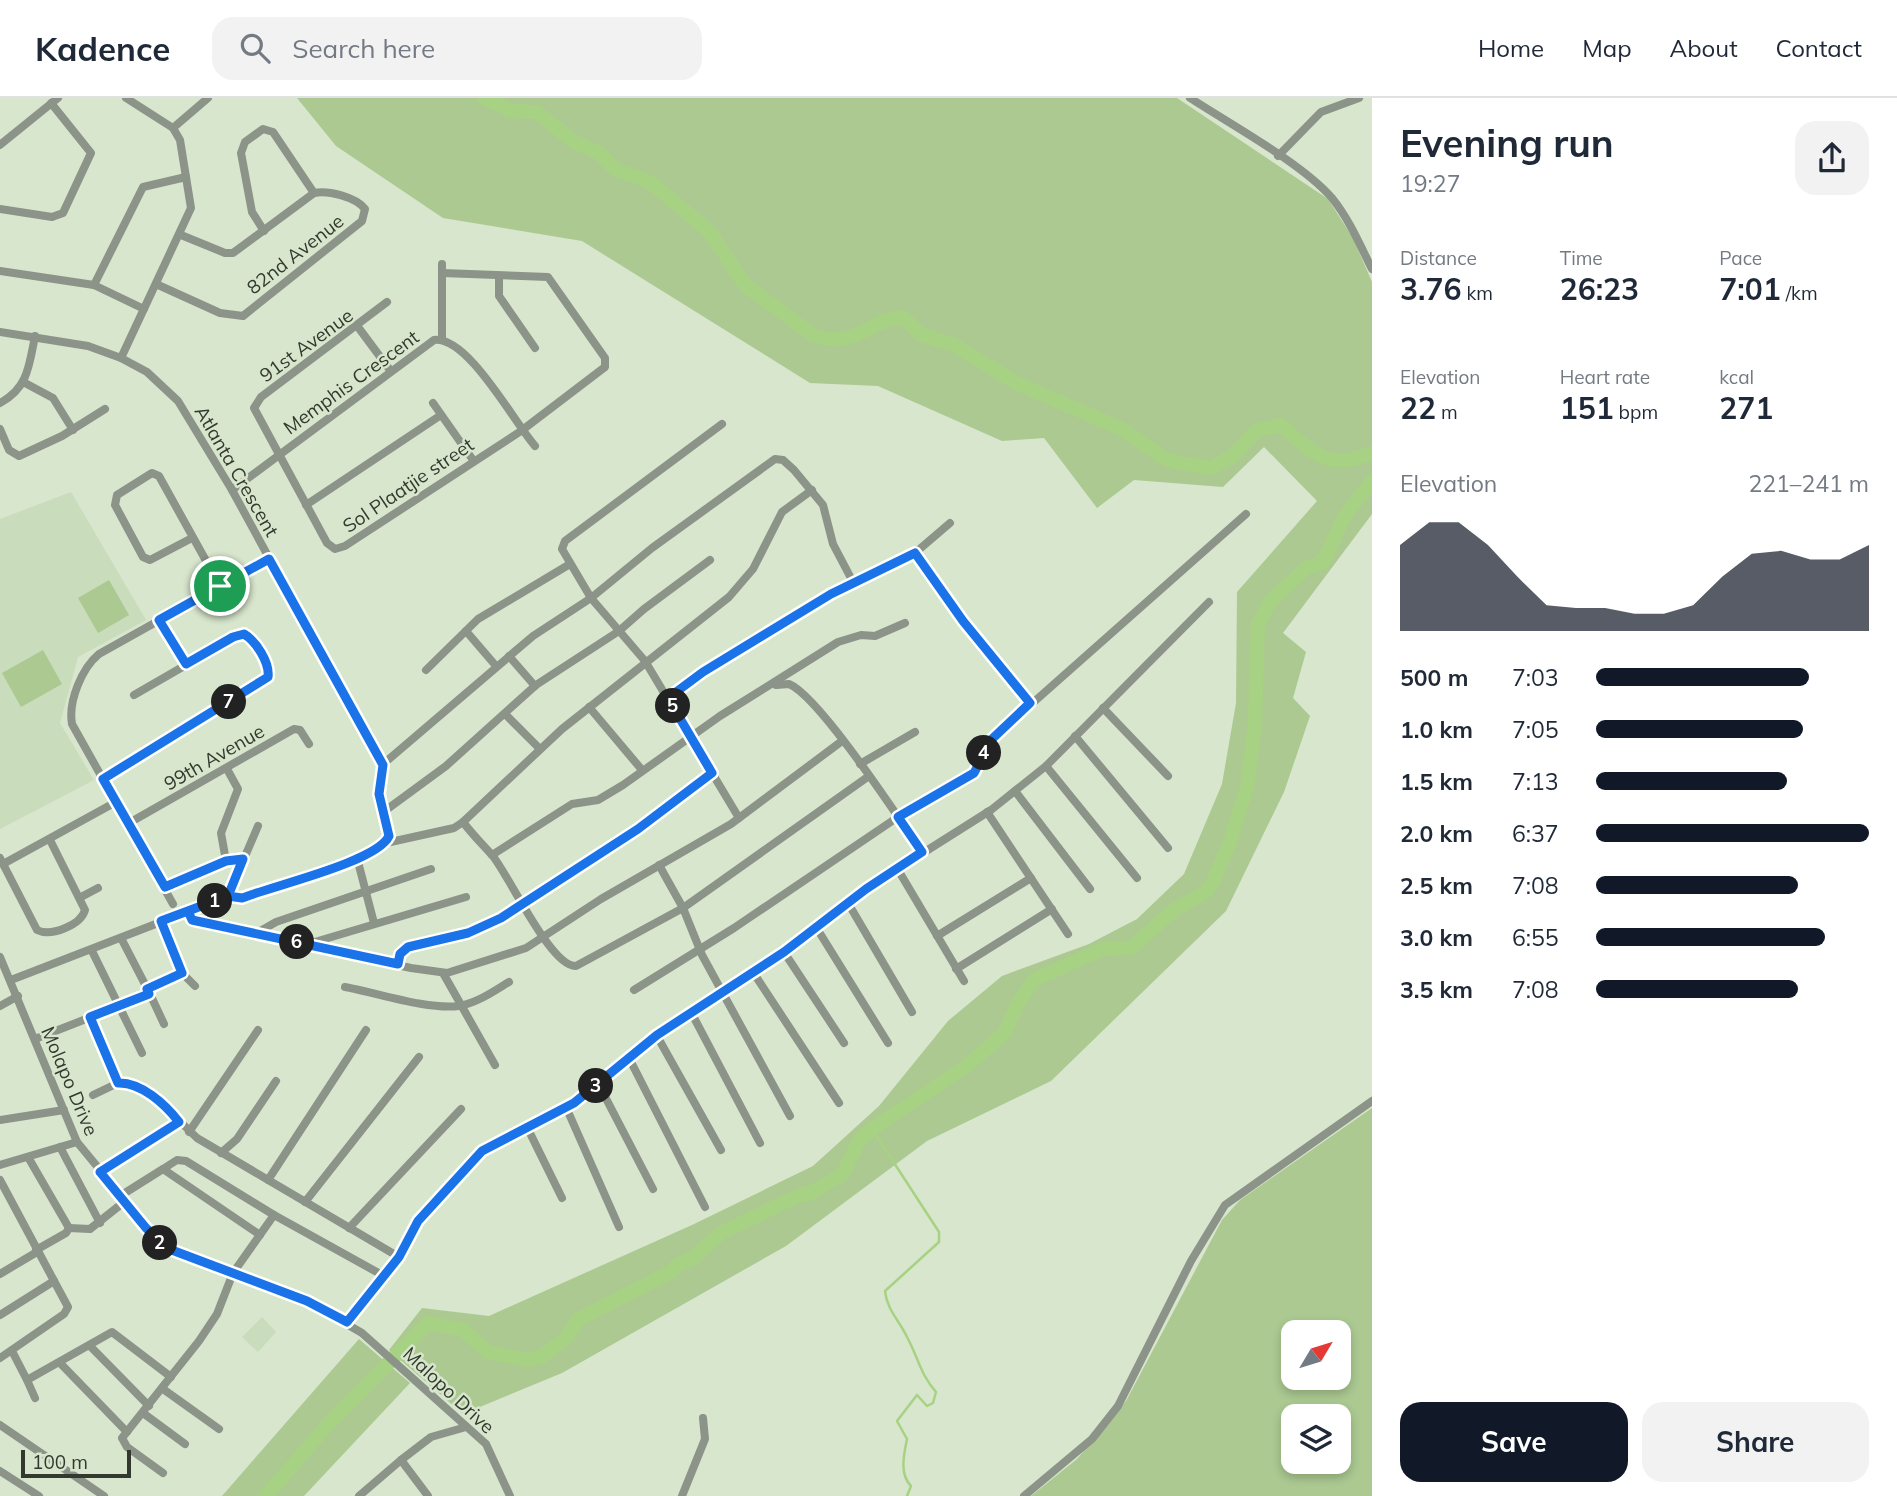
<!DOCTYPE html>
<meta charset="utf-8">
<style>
:root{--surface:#fff;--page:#f2f2f3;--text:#1f2937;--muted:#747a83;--line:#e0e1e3;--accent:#111827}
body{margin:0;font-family:Mulish,sans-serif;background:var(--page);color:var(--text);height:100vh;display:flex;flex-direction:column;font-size:26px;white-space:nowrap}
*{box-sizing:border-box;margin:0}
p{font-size:23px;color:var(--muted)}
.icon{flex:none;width:38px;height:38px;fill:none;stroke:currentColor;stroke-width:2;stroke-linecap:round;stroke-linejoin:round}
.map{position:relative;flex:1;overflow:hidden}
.panel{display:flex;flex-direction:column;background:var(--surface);width:525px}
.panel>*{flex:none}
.needle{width:46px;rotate:52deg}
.buttons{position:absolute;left:1281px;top:1222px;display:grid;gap:14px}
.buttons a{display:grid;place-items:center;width:70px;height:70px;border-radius:14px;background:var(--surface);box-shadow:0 4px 10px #0003;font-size:35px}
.scale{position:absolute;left:21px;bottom:18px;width:110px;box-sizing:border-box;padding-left:7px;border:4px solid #33392e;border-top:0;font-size:19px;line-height:24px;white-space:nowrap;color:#33392e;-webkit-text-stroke:5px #d7e6cc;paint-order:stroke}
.pin{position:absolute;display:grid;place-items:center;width:60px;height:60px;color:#fff;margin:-30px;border:4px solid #fff;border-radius:50%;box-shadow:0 2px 7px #0007}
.km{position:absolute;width:35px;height:35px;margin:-18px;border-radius:50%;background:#222;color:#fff;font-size:19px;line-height:35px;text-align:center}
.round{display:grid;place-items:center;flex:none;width:74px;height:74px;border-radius:21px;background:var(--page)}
.head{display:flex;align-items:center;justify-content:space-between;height:119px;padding:0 28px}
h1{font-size:38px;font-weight:700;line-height:52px}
.metrics{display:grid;grid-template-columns:repeat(3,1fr);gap:10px;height:119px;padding:7px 28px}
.metrics div{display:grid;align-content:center}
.metrics b{font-size:30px;font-weight:700}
.metrics small{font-size:19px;font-weight:400}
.metrics p{font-size:19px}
.chart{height:196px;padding:14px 28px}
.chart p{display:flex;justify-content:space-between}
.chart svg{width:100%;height:126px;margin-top:7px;fill:var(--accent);opacity:.7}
.cta{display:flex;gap:14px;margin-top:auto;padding:14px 28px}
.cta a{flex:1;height:80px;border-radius:21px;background:var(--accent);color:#fff;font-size:28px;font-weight:700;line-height:80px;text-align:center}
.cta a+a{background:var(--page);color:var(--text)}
ul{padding:0 28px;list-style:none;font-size:23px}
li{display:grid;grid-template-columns:112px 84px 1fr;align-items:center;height:52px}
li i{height:18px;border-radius:9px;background:var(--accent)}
header{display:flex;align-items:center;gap:42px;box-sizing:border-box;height:98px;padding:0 35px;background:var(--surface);border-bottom:2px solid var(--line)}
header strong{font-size:33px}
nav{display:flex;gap:38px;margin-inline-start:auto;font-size:24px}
.search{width:490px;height:63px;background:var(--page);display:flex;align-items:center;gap:18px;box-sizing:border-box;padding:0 24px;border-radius:21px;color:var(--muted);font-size:26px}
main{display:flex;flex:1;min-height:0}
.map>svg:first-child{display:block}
.built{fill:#c9dcbb}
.green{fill:#abc991;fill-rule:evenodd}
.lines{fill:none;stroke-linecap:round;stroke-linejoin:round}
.stream{stroke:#a8d283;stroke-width:2.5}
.river{stroke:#a8d283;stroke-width:14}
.street{stroke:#8c9388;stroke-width:8}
.route-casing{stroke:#fff;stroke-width:14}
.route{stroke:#1a73e8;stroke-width:9}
.labels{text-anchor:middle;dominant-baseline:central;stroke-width:5;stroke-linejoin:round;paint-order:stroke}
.street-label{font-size:19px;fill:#33392e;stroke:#d7e6cc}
</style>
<header>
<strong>Kadence</strong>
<div class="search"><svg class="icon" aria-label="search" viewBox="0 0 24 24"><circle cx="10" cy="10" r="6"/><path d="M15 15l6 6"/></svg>Search here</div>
<nav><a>Home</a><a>Map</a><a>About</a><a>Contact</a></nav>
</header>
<main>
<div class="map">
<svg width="1372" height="1398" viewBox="0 0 1372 1398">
<rect width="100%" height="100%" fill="#d7e6cc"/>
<!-- built -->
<g class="built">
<polygon points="71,394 146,522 78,559 60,625 94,682 0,731 0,421"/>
<polygon points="262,1219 276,1234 258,1254 242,1239"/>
</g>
<!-- green -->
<g class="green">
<polygon points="297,0 1177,0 1328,101 1353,140 1372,184 1372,416 1283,535 1306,554 1293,600 1310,618 1284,694 1226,813 1051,983 927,1043 786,1148 562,1275 463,1316 389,1252 422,1210 489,1218 692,1127 813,1068 879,1008 948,923 1002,878 1089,846 1137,821 1184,776 1222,686 1236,605 1237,494 1317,403 1264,349 1223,389 1134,382 1097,410 1044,340 1002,343 878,288 810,285 582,143 443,120 336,48"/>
<polygon points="109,482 129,517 98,535 78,500"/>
<polygon points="43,552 62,586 21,609 2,575"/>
<path d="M1372,1010V1398H1031L1077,1361L1126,1303L1222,1122L1240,1102ZM1293,1234H1339V1279H1293ZM1293,1318H1339V1363H1293Z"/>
<polygon points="359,1241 410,1285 304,1398 222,1398"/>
</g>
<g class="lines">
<!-- stream -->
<path class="stream" d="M872,1031L939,1134V1144L885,1193C887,1212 899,1222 907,1239C918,1259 920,1276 936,1294L933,1305L927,1308L917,1297L897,1323L907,1341C904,1356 899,1376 911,1388L907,1398"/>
<!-- river -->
<g class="river">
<path d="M484,0L512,13L537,14L574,44L598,54L615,71L650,84L709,133L745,187L813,237C856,253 870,220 903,219L920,236L954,247L1018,286L1122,331L1164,360L1175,364L1211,370L1233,358L1257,332L1281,327C1312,354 1327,374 1372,355"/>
<polyline points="266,1398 331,1323 428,1225 463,1232 488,1254 527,1262 543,1258 566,1240 579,1221 671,1174 677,1167 693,1160 721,1135 802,1096 809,1096 843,1076 859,1043 872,1031 964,970 1005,935 1017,907 1034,882 1102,851 1131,850 1174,812 1206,794 1212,786 1231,741 1247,689 1255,625 1258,526 1270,504 1306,470 1323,464 1344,419 1372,383"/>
</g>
<!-- street -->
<g class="street">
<path d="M1190,0C1230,26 1303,66 1332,100C1349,121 1360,147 1372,171"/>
<polyline points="173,30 208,0"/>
<polyline points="0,47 58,0"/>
<polyline points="1278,58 1321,14 1359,0"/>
<polyline points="0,111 52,119 63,115 91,55 51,5"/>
<polyline points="264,133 252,114 241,55 245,44 263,31 273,34 314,95"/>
<polyline points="0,173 94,187 144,211"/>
<polyline points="499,178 499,198 535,250"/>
<path d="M156,186L220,215L243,218L362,123L365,111C356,99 328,92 314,95L233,155H225L181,137"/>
<polyline points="94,187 143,89 186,79"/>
<polyline points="387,204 261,299 254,310 327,445 335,451 345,448 521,333 605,269 605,260 548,179 442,175"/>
<polyline points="358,229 390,272"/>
<polyline points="0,234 88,248 121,260 147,274 178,303 232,392 382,667"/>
<polyline points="442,241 442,166"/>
<polyline points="121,260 191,110 180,42 173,30 126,0"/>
<polyline points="25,285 53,300 73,332"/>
<path d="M0,305C28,290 29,268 35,238"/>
<polyline points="433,305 473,362"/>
<polyline points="722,326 565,443 562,451 591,500 645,563 739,720"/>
<polyline points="0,331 9,352 19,358 62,338 105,311"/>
<path d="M232,392L434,242C468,238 513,323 535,348"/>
<polyline points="306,407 441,317"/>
<polyline points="192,440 150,462 143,459 115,407 117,397 152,375 159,378 220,488"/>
<polyline points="915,455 963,523 1030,605"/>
<polyline points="159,522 186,566"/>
<polyline points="466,533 496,568"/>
<polyline points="509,558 535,588"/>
<polyline points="426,572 478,521 570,466"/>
<path d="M776,587L789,586C819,598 900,722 922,754"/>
<polyline points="668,600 703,574 831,496 859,480 908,461 950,425"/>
<polyline points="589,609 642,672"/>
<polyline points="1103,610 1168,678"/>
<polyline points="505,616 540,651"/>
<polyline points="1075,638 1168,750"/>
<polyline points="860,666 915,634"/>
<polyline points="1046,668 1137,780"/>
<polyline points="103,680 263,583 269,572 250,540 238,537 134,597"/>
<polyline points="1015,693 1090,791"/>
<polyline points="987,714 1068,836"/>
<polyline points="382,715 446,668 536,587 619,533 644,511 710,462"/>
<path d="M463,724C472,736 482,746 492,757C509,777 551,870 576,868L683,810L869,678"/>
<polyline points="129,725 294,631 300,632 309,646"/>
<polyline points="386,745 454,730 463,724 562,631 729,499 753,471 782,414 812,392"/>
<polyline points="492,757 572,706 598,702 623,687 720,618 838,544 861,537 875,538 905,525"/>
<path d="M0,760L37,832C51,839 81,827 85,812L50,742"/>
<polyline points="357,760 374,825"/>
<polyline points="226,763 221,735 238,691 227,671"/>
<polyline points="3,766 116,704"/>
<polyline points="659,767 683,810 702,857 790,1018"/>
<polyline points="897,770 964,883"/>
<polyline points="165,789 226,763 243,761"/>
<polyline points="228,798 258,728"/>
<polyline points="81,799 98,790"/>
<polyline points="848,805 912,914"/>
<path d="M173,806L72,626C68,603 82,570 99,556L269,461"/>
<polyline points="188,812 195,824 411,870 447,875 526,850 601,801 731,726 842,643"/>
<polyline points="161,823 182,875 195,888"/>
<polyline points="816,829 888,945"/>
<polyline points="255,836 276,824 431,771"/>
<polyline points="937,838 1031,780"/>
<polyline points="308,846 466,799"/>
<polyline points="92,853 142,955"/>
<polyline points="784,854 844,945"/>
<polyline points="0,859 77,1044 157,1141 178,1156 307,1203 362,1235 486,1346 510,1398"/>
<polyline points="398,866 400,856 408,849 468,835 501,820 638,731 712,675"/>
<polyline points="956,871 1052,811"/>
<polyline points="753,874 839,1005"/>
<polyline points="443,875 495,967"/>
<path d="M11,882L228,798L242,800C272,788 377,764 389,738L379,696L382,667L533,538L591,500L652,450L775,361L783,362L794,372L823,407L833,446L853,484"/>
<path d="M345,889C378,895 427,912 459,908C477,905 494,893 509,884"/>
<polyline points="147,891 182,875"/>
<polyline points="634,892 734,830 898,719 974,675 992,641 1246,416"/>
<polyline points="150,896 164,926"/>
<polyline points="0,908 18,898"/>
<polyline points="691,914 760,1045"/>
<polyline points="91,919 118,985 93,997"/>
<polyline points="657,938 721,1052"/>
<polyline points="35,941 150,896 121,840"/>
<polyline points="630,962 705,1109"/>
<polyline points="118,985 130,984 161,1005 197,1040 399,1159"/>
<polyline points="599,987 653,1091"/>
<polyline points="566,1009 619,1129"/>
<polyline points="0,1022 64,1012"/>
<polyline points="527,1029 562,1100"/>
<polyline points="189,1034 258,932"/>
<polyline points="60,1049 100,1125"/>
<polyline points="221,1055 237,1041 276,983"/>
<polyline points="28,1059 69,1130 66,1135 36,1152"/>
<polyline points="0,1067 77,1044"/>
<polyline points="163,1071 177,1062 186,1063 274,1117"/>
<polyline points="100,1074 179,1024"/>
<polyline points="0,1082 68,1209 64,1216 0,1260"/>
<polyline points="268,1082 366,932"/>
<polyline points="120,1098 163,1071 260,1137"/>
<polyline points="305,1104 419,959"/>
<polyline points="69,1130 90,1131 124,1104"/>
<polyline points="349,1130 461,1011"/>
<polyline points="0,1176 37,1154"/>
<polyline points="0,1217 54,1183"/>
<polyline points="347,1224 399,1159 430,1107 482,1053 574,1005 657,938 784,854 866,791 991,712 1046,668 1209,504"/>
<polyline points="90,1248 149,1308"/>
<polyline points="12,1253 27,1282 112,1234 171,1279"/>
<polyline points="60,1265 127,1334"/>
<polyline points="27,1282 35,1300"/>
<polyline points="163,1291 219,1331"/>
<polyline points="143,1315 185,1346"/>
<polyline points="0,1327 104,1398"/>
<polyline points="401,1362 431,1339 466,1329"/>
<polyline points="0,1373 39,1398"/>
<polyline points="163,1375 127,1349 122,1340 199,1243 217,1216 233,1175 274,1117 384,1178"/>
<polyline points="359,1398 401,1362 428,1398"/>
<polyline points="682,1398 705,1341 703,1320"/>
<polyline points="1024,1398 1092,1341 1118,1308 1191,1163 1225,1107 1372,1003"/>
</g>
</g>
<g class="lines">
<defs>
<path id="route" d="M220,488L269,461L383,667L379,696L389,738C377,764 272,788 242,800L228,798L161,823L182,875L147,891L149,896L90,919L118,985C141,984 165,1006 179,1024L100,1074L146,1130L169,1151L307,1203L347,1224L399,1159L418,1123L482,1053L574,1005L657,937L784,854L866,791L922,754L898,719L974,675L992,641L1030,605L963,523L915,455L831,496L703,574L668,600L712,675L638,731L501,820L468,835L408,849L400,856L398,866L192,822L188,813L228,798L243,761L226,763L165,789L103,681L268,579C270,565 256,543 244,536L233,539L186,566L159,522L220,488"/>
</defs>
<!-- route casing -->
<use href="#route" class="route-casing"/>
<!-- route -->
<use href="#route" class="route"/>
</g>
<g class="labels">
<!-- street labels -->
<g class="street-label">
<text transform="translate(295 156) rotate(-38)">82nd Avenue</text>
<text transform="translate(306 247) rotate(-36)">91st Avenue</text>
<text transform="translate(351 284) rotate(-36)">Memphis Crescent</text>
<text transform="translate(237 373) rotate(60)">Atlanta Crescent</text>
<text transform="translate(408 387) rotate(-34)">Sol Plaatjie street</text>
<text transform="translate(214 659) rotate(-30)">99th Avenue</text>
<text transform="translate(70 983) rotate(67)">Molapo Drive</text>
<text transform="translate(449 1292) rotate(43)">Malopo Drive</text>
</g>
</g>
</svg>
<div class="buttons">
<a><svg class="needle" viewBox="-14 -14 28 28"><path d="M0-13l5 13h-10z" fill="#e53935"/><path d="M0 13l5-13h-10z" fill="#747a83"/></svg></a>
<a><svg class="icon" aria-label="layers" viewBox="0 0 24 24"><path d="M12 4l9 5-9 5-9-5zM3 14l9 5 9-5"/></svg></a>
</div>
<div class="scale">100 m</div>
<div class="pin" style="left:220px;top:488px;background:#1e9e55"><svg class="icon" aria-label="arrive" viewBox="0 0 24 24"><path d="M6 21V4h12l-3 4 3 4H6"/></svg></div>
<b class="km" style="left:215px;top:803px">1</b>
<b class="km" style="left:160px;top:1145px">2</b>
<b class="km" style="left:596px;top:988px">3</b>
<b class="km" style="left:984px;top:655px">4</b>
<b class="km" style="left:673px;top:608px">5</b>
<b class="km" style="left:297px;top:844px">6</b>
<b class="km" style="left:229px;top:604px">7</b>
</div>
<section class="panel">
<div class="head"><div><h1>Evening run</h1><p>19:27</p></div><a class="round"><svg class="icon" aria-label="share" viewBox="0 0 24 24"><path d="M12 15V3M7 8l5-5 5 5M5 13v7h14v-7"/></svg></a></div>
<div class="metrics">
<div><p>Distance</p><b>3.76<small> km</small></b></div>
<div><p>Time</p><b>26:23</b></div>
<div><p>Pace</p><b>7:01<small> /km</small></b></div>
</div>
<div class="metrics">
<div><p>Elevation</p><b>22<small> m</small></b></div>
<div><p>Heart rate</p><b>151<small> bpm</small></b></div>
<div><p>kcal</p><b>271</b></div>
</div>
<div class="chart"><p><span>Elevation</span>221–241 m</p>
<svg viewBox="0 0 160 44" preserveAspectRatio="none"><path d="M0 44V14L10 6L20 6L30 14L40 25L50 35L60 36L70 36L80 38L90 38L100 35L110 25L120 17L130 16L140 19L150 19L160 14V44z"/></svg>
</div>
<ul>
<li><b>500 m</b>7:03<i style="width:78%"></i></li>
<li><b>1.0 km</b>7:05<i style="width:76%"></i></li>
<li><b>1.5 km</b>7:13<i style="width:70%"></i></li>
<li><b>2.0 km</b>6:37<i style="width:100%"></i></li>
<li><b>2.5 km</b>7:08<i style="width:74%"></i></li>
<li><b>3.0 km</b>6:55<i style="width:84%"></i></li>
<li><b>3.5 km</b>7:08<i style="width:74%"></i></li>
</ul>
<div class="cta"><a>Save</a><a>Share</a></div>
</section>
</main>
